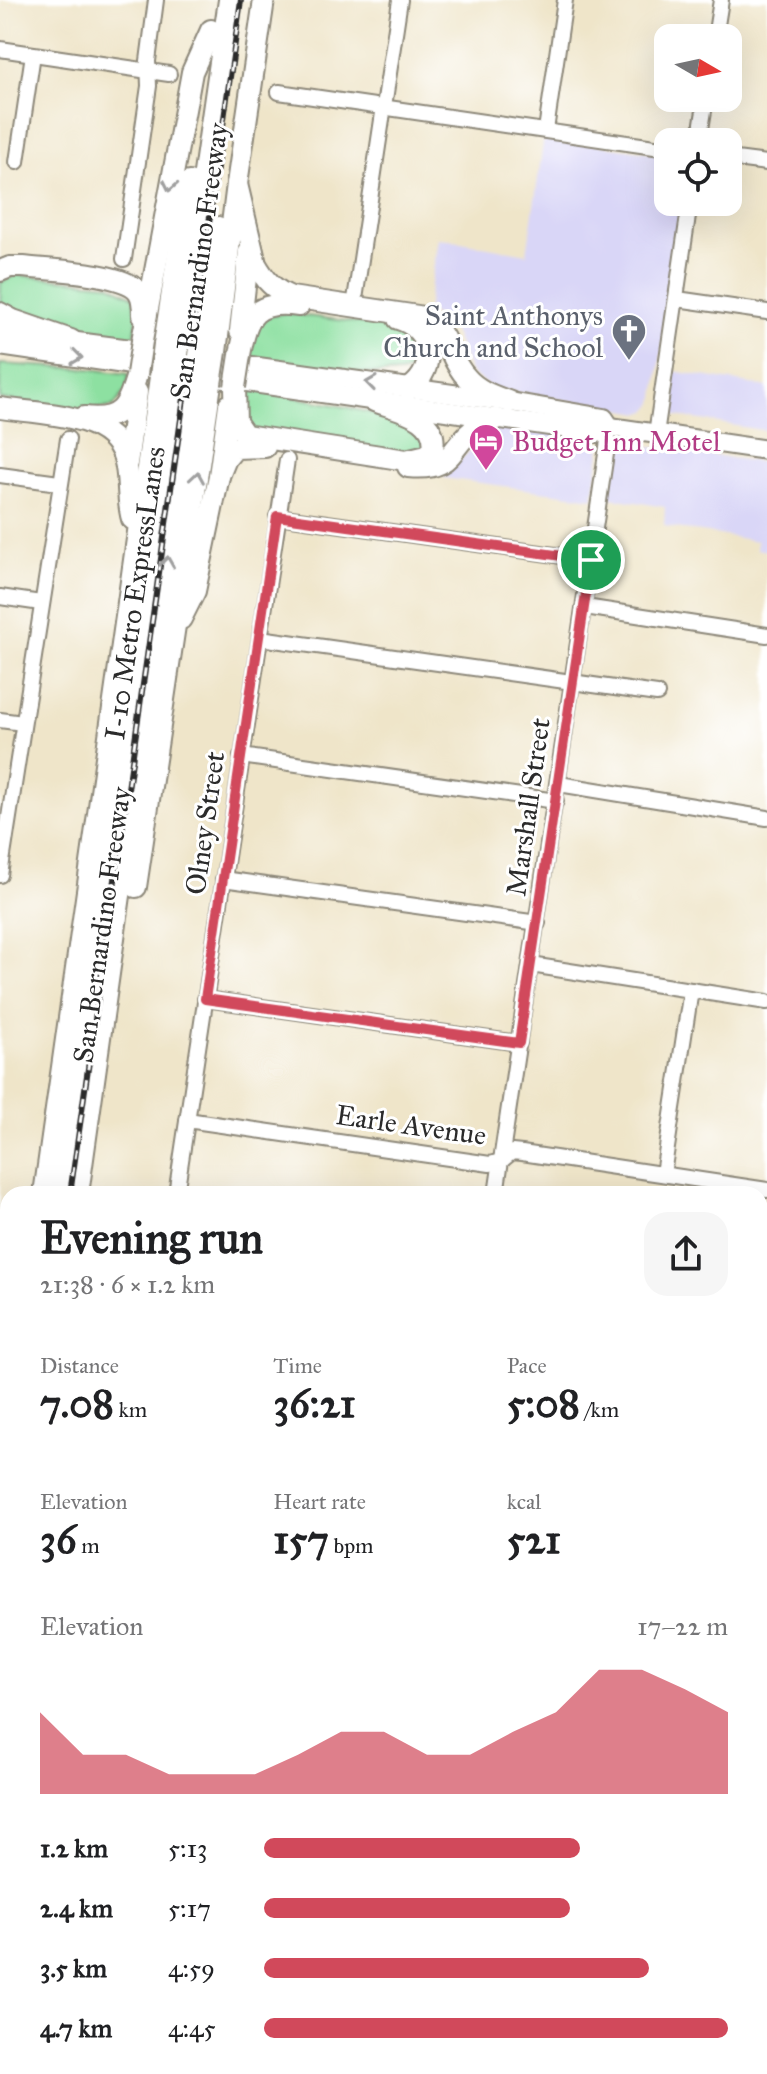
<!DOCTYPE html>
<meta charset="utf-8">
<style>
:root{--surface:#fff;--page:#f6f6f6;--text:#202124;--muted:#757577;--accent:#d1495b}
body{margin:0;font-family:"IM FELL Great Primer",serif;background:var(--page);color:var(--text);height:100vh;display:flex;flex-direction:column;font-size:30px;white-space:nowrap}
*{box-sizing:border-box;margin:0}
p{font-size:26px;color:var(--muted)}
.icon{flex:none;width:44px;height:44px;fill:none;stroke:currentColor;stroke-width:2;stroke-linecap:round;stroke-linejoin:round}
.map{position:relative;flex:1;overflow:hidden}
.details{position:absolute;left:0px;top:1186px;width:768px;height:888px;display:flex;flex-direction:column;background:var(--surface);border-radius:24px 24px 0 0;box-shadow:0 8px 32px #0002}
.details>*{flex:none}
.needle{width:52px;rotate:99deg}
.tools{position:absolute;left:654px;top:24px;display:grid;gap:16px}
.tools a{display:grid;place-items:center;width:88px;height:88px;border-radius:16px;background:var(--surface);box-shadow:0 8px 32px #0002;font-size:40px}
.pin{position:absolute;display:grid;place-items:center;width:68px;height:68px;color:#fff;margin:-34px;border:4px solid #fff;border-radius:50%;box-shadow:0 2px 8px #0007}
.round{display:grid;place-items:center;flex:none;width:84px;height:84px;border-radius:24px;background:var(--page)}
.headline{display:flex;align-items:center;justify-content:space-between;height:136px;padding:0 40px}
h1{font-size:44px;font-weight:800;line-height:60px}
.figures{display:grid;grid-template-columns:repeat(3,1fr);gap:12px;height:136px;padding:8px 40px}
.figures div{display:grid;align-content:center}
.figures b{font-size:40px;font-weight:800}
.figures small{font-size:22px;font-weight:400}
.figures p{font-size:22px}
.chart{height:224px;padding:16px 40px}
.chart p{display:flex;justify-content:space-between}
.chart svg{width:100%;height:144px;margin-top:8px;fill:var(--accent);opacity:.7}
ul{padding:0 40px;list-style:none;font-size:26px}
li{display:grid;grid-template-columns:128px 96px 1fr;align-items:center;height:60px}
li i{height:20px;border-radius:10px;background:var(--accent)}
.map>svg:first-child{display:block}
.built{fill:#d9d6f7}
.green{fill:#8de0a1;stroke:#5c8666;stroke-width:2}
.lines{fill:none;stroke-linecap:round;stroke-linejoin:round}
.stream{stroke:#54abd0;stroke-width:3}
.minor-casing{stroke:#8d887a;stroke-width:18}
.major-casing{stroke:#8d887a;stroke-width:22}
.highway-casing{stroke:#8d887a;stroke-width:24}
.minor{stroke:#fff;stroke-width:14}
.major{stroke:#fff;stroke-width:18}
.highway{stroke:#fff;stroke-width:20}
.rail-casing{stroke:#2b2b2b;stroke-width:6}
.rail{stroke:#fff;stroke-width:3;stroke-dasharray:9;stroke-linecap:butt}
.highway-bridge-casing{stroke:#8d887a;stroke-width:24;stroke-linecap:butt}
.highway-bridge{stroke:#fff;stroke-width:20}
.oneway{stroke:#a0a0a0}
.route-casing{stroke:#fff;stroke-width:16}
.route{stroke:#d1495b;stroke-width:10}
.labels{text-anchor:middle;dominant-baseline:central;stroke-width:6;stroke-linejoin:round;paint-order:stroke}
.street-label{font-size:28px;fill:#2b2b2b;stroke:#fff}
.worship-label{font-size:28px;fill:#5b616d;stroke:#fff;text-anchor:end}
.hotel-label{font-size:28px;fill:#b23c85;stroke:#fff;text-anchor:start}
</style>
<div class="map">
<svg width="767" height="2074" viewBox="0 0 767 2074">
<rect width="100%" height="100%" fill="#fff"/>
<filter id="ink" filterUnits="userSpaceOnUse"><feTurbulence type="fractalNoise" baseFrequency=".0125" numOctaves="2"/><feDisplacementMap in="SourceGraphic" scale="16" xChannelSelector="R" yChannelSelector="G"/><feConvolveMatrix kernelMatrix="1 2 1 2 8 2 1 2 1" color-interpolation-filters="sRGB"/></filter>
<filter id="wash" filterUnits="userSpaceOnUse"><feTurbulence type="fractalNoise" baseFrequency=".006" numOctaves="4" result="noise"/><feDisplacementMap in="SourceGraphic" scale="32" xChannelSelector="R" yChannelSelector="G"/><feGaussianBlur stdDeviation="1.8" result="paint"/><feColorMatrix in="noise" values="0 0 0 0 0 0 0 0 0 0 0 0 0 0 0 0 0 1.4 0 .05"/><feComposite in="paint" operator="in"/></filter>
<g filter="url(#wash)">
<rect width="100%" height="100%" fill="#efe5c9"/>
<!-- built -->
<g class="built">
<polygon points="544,137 668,155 668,202 684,202 654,403 648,411 642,413 491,388 470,372 454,333 443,319 427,311 438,238 527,254"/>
<polygon points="673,371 767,387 767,431 671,415 668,409"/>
<polygon points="495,425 598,440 601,446 593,498 443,478"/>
<polygon points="622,443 767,463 767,551 756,549 757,541 664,526 665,507 607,497 616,448"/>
</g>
<!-- green -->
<g class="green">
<polygon points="17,275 109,284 134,297 137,319 133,343 42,324 0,307 1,282"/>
<path d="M284,313L400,328L422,348C420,355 419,366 411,370C386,382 278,363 247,358L256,320Z"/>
<polygon points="0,364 90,369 129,374 126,390 113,407 85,410 0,399"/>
<path d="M239,388C277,395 396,411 422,433L425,445L416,453L261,435L239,422Z"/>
</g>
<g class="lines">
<!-- stream -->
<g class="stream">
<polyline points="760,1768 767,1763"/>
<polyline points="250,2074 263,2066"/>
</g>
</g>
</g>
<g filter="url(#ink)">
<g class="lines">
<defs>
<g id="minor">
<polyline points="715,38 721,0"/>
<polyline points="0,49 169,74"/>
<polyline points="279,92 668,149"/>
<polyline points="546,130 565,0"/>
<polyline points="699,142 706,98"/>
<polyline points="728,158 767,163"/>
<polyline points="17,162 33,54"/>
<polyline points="124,259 149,86 148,61 156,0"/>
<polyline points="677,299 767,312"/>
<polyline points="354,306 400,0"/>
<polyline points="656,434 690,202"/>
<polyline points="0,475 59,483"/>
<polyline points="277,516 591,560"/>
<polyline points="0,597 41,603"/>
<polyline points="585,607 767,635"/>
<polyline points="260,638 657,694"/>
<polyline points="0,720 23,723"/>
<polyline points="241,756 556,801"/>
<polyline points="559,784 767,818"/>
<polyline points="0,875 68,439"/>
<polyline points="223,879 538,923"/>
<polyline points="531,965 767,1002"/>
<polyline points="205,999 519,1043"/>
<polyline points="187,1120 490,1164 501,1161 512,1152 522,1153 767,1190"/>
<polyline points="663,1174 691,990"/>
<polyline points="176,1194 287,460"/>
<polyline points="496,1194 610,427"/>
<polyline points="760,1690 767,1687"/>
<polyline points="53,2074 54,2066"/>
<polyline points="298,2074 315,2070 353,2074"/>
<polyline points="466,2074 468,2066"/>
<polyline points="664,2074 666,2066"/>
</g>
<g id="major">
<polyline points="0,332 177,355"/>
<polyline points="0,346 152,368"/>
<polyline points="202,359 510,402 604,418 610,427"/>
<polyline points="198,375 597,433 610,427 767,450"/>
<polyline points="760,1547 767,1548"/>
<polyline points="760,1561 767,1562"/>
</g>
<g id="highway">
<path d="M237,184L256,264C265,280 274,290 291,297L418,316C451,328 445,355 467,378C478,391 495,396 510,402"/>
<path d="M0,271L10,267H23C47,270 123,272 138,291C143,298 143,307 143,315"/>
<polyline points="0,313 13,320 71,340"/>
<path d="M398,319C432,329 438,368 410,388"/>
<polyline points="240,331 249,251"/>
<polyline points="142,341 192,72 211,30"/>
<polyline points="164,344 189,182"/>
<polyline points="179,346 229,0"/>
<polyline points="200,349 218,227"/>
<polyline points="216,352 237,184 264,0"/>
<path d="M240,355C247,315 255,300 299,306"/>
<path d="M235,387L236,422L245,435L406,460L427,455L433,449C439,416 398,410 374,401"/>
<path d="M0,408C39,414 111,412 124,458C130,478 126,499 132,519"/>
<path d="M84,417C122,422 128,406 137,374"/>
<polyline points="127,463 137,392"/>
<path d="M408,467C457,472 447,446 478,426C484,423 491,421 497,419"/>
<polyline points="219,476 226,459 235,448 265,447"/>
<polyline points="181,619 195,591 219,476 229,405"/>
<polyline points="136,887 211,384"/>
<polyline points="44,1194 160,377"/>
<polyline points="60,1194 175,379"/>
<polyline points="78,1194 180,469 195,382"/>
<polyline points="0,1330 8,1295"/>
<polyline points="0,1498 4,1470"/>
<polyline points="0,1614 8,1559"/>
<polyline points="0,1732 8,1676"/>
<polyline points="0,1834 8,1778"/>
</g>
</defs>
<!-- minor casing -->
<use href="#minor" class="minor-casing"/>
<!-- major casing -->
<use href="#major" class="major-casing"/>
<!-- highway casing -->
<use href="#highway" class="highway-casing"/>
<!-- minor -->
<use href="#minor" class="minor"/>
<!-- major -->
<use href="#major" class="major"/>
<!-- highway -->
<use href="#highway" class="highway"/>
<defs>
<g id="rail">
<polyline points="70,1194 241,0"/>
<polyline points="0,1683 8,1628"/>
</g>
</defs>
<!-- rail casing -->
<use href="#rail" class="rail-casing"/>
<!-- rail -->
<use href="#rail" class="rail"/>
<defs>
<g id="highway-bridge">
<polyline points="137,374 142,341"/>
<polyline points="160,377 164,344"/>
<polyline points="175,379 179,346"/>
<polyline points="195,382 200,349"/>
<polyline points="211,384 216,352"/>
<polyline points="235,387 240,355"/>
<polyline points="4,1470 8,1443"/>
</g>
</defs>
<!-- highway-bridge casing -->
<use href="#highway-bridge" class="highway-bridge-casing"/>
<!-- highway-bridge -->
<use href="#highway-bridge" class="highway-bridge"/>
</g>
<!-- one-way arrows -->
<defs><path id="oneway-chevron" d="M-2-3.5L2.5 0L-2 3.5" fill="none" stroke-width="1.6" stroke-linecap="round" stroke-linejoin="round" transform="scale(2)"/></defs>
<g class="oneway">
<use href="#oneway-chevron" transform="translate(170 186) rotate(101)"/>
<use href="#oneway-chevron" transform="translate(77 357) rotate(8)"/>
<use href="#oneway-chevron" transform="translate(371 383) rotate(-172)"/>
<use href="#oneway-chevron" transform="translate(197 477) rotate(-81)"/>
<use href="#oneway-chevron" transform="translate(167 562) rotate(-82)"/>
</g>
</g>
<g class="lines" filter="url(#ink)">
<defs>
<polygon id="route" points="277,516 591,560 519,1043 205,999"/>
</defs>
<!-- route casing -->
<use href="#route" class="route-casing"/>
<!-- route -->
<use href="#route" class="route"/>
</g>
<!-- icons -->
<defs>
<symbol id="church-pin" viewBox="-11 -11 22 30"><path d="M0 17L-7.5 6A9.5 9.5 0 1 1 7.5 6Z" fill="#6b7280" stroke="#fff"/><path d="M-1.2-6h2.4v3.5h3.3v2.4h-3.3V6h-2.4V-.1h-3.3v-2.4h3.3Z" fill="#fff"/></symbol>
<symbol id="hotel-pin" viewBox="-11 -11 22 30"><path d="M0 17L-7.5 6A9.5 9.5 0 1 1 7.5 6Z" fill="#d1479c" stroke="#fff"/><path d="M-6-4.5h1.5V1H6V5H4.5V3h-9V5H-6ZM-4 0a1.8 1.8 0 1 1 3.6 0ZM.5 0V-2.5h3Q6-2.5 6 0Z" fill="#fff"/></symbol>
</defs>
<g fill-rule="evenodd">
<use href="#church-pin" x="609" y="311" width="40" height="54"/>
<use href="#hotel-pin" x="466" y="421" width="40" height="54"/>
</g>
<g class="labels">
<!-- street labels -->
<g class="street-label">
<text transform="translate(199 261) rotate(-82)">San Bernardino Freeway</text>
<text transform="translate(135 593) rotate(-82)">I-10 Metro ExpressLanes</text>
<text transform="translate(528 807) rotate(-82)">Marshall Street</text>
<text transform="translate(205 823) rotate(-82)">Olney Street</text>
<text transform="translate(102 925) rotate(-82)">San Bernardino Freeway</text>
<text transform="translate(411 1125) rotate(8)">Earle Avenue</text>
</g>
<!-- worship labels -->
<g class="worship-label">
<text x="603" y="315">Saint Anthonys<tspan x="603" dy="32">Church and School</tspan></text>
</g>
<!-- hotel labels -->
<g class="hotel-label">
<text x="512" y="441">Budget Inn Motel</text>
</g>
</g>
</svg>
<div class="tools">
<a><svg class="needle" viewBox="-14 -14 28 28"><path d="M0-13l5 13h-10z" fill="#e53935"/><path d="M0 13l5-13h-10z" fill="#757577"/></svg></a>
<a><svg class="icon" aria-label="locate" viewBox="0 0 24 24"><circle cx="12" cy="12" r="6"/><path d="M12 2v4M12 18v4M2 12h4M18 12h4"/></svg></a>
</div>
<div class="pin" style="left:591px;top:560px;background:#1e9e55"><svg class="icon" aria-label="arrive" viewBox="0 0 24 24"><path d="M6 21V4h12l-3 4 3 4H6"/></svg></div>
<section class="details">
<div class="headline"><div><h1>Evening run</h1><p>21:38 · 6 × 1.2 km</p></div><a class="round"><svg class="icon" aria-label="share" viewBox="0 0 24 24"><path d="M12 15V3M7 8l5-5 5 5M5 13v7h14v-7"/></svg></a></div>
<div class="figures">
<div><p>Distance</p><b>7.08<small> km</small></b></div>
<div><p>Time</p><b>36:21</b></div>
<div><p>Pace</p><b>5:08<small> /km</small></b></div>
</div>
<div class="figures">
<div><p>Elevation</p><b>36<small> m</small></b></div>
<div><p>Heart rate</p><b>157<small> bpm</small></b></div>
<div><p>kcal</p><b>521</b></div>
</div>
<div class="chart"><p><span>Elevation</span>17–22 m</p>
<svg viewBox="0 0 160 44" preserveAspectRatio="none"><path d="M0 44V19L10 32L20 32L30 38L40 38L50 38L60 32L70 25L80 25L90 32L100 32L110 25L120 19L130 6L140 6L150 12L160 19V44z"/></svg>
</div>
<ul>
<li><b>1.2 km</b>5:13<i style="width:68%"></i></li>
<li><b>2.4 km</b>5:17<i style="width:66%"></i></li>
<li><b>3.5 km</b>4:59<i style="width:83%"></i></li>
<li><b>4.7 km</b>4:45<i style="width:100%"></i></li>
</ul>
</section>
</div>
